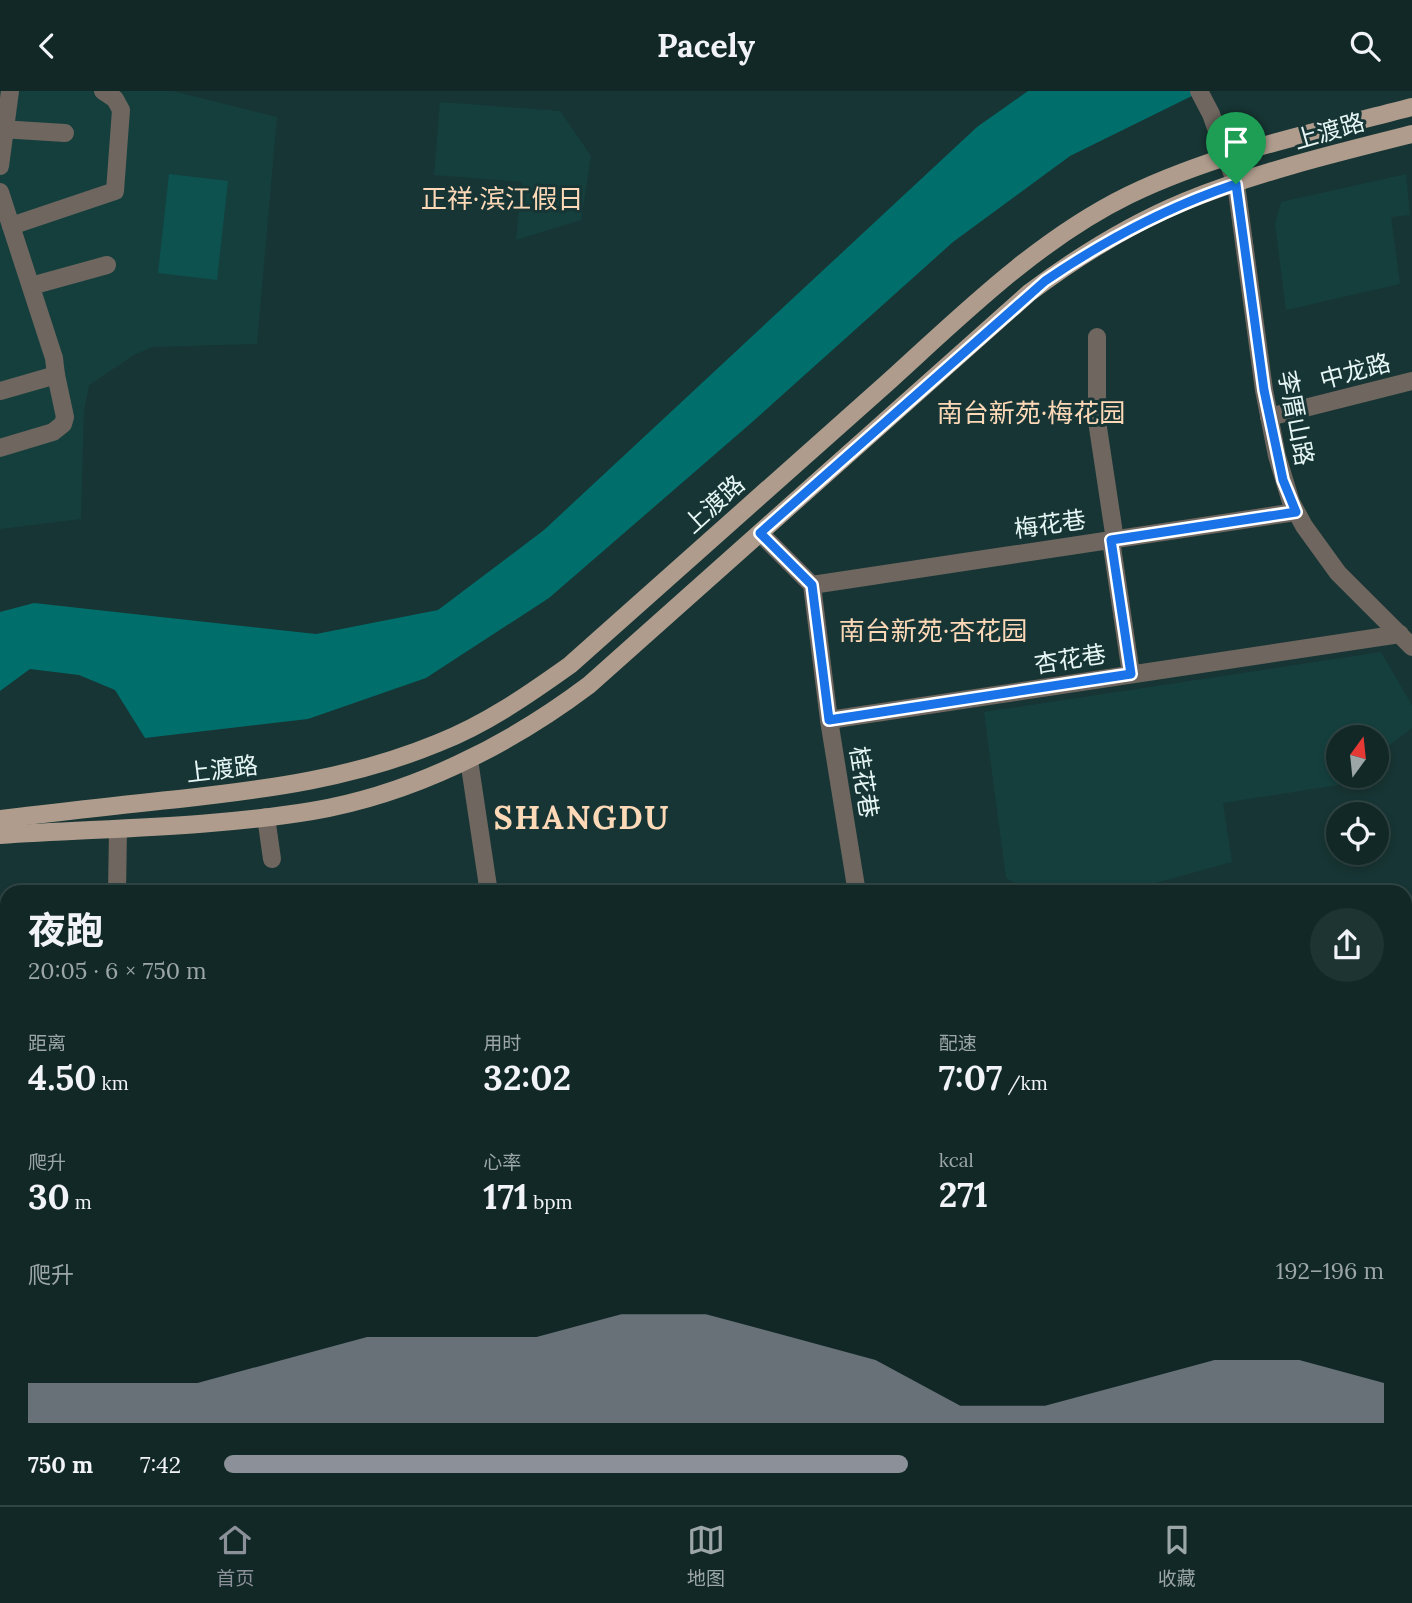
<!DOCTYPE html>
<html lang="zh">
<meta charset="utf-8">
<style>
:root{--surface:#112827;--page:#1e3433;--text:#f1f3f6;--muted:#9ca6a7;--line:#304444;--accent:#8c9099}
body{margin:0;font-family:Lora,"Noto Sans SC",serif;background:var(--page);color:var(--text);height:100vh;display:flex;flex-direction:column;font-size:26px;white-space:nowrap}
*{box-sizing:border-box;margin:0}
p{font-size:23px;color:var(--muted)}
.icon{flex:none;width:38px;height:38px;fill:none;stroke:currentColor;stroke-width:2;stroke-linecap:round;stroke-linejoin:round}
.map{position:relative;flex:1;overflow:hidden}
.drawer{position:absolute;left:0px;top:794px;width:1412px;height:620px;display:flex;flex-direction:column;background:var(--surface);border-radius:21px 21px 0 0;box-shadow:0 4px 10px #0003,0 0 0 2px var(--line)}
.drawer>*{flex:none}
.needle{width:46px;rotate:15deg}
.fabs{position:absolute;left:1326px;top:634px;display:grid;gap:14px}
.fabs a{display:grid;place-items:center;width:63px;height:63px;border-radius:50%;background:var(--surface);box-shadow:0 4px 10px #0003,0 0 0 2px var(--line);font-size:35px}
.pin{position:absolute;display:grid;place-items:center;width:60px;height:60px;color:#fff;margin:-72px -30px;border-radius:50% 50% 50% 0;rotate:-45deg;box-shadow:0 0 7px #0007}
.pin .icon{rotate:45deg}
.round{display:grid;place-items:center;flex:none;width:74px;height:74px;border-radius:37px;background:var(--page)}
.head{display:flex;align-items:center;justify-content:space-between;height:119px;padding:0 28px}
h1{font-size:38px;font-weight:700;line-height:52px}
.metrics{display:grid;grid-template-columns:repeat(3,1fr);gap:10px;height:119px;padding:7px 28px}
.metrics div{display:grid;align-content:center}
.metrics b{font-size:35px;font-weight:700}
.metrics small{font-size:19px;font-weight:400}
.metrics p{font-size:19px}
.chart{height:196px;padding:14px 28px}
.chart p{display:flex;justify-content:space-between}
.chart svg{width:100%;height:126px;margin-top:7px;fill:var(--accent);opacity:.7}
ul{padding:0 28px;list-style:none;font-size:23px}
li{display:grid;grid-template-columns:112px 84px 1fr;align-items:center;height:52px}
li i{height:18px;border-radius:9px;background:var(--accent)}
header{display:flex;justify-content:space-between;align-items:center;height:91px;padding:0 28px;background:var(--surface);font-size:32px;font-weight:700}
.dock{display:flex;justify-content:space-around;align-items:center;height:98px;border-top:2px solid var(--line);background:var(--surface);font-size:19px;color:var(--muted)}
.dock a{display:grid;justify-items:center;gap:4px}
.dock .active{color:var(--accent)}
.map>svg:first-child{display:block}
.built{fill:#153f3d}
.green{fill:#0d524f}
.forest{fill:#167875}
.water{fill:#006e6b}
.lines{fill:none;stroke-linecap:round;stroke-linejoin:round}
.minor{stroke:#6f665f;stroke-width:18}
.major{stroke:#af9c8d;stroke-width:18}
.route-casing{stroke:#fff;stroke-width:14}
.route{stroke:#1a73e8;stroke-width:9}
.labels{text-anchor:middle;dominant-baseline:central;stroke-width:6;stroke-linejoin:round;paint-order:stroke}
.street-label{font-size:24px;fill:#e5f6f5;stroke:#173534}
.neighbourhood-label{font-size:26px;fill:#fed9b8;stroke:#173534}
.district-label{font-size:32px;font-weight:bold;letter-spacing:2px;fill:#fed9b8;stroke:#173534}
</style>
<header><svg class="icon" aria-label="back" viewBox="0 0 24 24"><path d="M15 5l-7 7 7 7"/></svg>Pacely<svg class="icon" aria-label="search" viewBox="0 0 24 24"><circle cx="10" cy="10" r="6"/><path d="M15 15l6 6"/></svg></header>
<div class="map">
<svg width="1412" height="1414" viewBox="0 0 1412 1414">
<rect width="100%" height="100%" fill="#173534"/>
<!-- built -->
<g class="built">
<polygon points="0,0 173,0 277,26 257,253 152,256 134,264 89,294 84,320 81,428 0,438"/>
<polygon points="440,11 560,20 591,65 581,129 516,149 522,91 434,84"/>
<polygon points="1406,83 1410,124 1391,126 1400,193 1286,219 1275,133 1281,111"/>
<polygon points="1381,561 1412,614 1412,637 1377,664 1377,646 1339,646 1339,684 1350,684 1338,694 1223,712 1232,771 1123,801 1030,801 1006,787 984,621"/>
</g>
<!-- green -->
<polygon class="green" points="169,83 228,90 217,189 158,182"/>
<!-- forest -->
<polygon class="forest" points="630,1407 685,1407 683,1414 627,1414"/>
<!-- water -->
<polygon class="water" points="1028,0 1202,0 1070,65 953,151 750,333 549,507 426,587 308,628 145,647 115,599 79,584 30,578 0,600 0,521 34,512 316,543 438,519 544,439 977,36"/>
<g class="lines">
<!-- minor -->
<g class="minor">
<polyline points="1199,0 1211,23 1236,93 1264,299 1277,365 1291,411 1304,435 1338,482 1412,556"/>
<polyline points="0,38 65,42"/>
<polyline points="0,75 10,0"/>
<polyline points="0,101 54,267 56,284 65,326 63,333 53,341 0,357"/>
<polyline points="11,135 115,100 121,19 115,8 103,0"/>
<polyline points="31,195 107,174"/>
<polyline points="1097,246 1097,330 1115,449"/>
<polyline points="0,300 56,284"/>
<polyline points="1269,326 1412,290"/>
<polyline points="760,442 812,494 829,629 857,802"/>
<polyline points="1111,449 1131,583"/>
<polyline points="812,494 1296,421"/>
<polyline points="829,629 1400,543"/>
<polyline points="469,669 489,802"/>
<polyline points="266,726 272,768"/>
<polyline points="117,802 118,738"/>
<polyline points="0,835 7,855"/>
<polyline points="0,1309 7,1309"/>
<polyline points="1405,1320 1412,1295"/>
<polyline points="1393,1414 1394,1407"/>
</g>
<!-- major -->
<g class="major">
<path d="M0,728C60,721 120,714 179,708C270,698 353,687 438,652C486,633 528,604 570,574C676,480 781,386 887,292C962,224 1037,149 1129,104C1218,61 1317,41 1412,16"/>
<path d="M0,744C104,737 209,737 312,720C412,703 508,655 589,594L1029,202C1077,166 1130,133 1186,110C1258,81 1336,62 1412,43"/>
</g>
</g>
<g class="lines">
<defs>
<path id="route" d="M1236,93L1264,299L1283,389L1296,421L1111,449L1131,583L829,629L812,494L760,442L1045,190C1105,149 1167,116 1236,93Z"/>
</defs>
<!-- route casing -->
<use href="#route" class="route-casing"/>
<!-- route -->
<use href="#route" class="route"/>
</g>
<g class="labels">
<!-- street labels -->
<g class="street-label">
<text transform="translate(1329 40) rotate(-16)">上渡路</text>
<text transform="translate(1355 280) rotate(-15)">中龙路</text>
<text transform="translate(1296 327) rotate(79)">李厝山路</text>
<text transform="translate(714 413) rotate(-42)">上渡路</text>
<text transform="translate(1050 433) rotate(-8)">梅花巷</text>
<text transform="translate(1070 568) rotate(-9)">杏花巷</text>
<text transform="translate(222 678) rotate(-7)">上渡路</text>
<text transform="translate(864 691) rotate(81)">桂花巷</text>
</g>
<!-- neighbourhood labels -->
<g class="neighbourhood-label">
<text x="502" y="107">正祥·滨江假日</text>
<text x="1031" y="321">南台新苑·梅花园</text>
<text x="933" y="539">南台新苑·杏花园</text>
</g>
<!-- district labels -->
<g class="district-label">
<text x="582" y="726">SHANGDU</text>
</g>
</g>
</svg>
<div class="fabs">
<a><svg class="needle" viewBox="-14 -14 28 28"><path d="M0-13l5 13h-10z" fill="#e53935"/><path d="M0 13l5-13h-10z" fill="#9ca6a7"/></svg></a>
<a><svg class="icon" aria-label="locate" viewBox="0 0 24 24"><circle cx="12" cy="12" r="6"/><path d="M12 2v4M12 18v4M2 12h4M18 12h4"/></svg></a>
</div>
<div class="pin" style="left:1236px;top:93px;background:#1e9e55"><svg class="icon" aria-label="arrive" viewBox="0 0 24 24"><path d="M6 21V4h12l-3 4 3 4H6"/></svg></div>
<section class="drawer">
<div class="head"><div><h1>夜跑</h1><p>20:05 · 6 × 750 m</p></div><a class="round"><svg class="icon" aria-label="share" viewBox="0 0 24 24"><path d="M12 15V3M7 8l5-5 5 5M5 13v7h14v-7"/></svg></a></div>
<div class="metrics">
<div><p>距离</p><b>4.50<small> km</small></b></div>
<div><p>用时</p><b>32:02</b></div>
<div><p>配速</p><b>7:07<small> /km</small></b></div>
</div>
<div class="metrics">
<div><p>爬升</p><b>30<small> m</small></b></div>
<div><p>心率</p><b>171<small> bpm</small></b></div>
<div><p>kcal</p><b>271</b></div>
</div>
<div class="chart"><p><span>爬升</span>192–196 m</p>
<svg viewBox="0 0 160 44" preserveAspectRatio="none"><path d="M0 44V30L10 30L20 30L30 22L40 14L50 14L60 14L70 6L80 6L90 14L100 22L110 38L120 38L130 30L140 22L150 22L160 30V44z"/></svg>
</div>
<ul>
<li><b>750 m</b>7:42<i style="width:59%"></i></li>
</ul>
</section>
</div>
<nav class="dock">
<a class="active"><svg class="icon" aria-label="home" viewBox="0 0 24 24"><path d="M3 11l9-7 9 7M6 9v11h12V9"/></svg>首页</a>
<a><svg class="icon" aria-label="map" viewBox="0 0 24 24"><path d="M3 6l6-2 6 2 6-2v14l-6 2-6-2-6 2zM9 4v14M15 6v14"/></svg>地图</a>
<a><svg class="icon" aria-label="saved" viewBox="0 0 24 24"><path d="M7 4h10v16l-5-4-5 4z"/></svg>收藏</a>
</nav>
